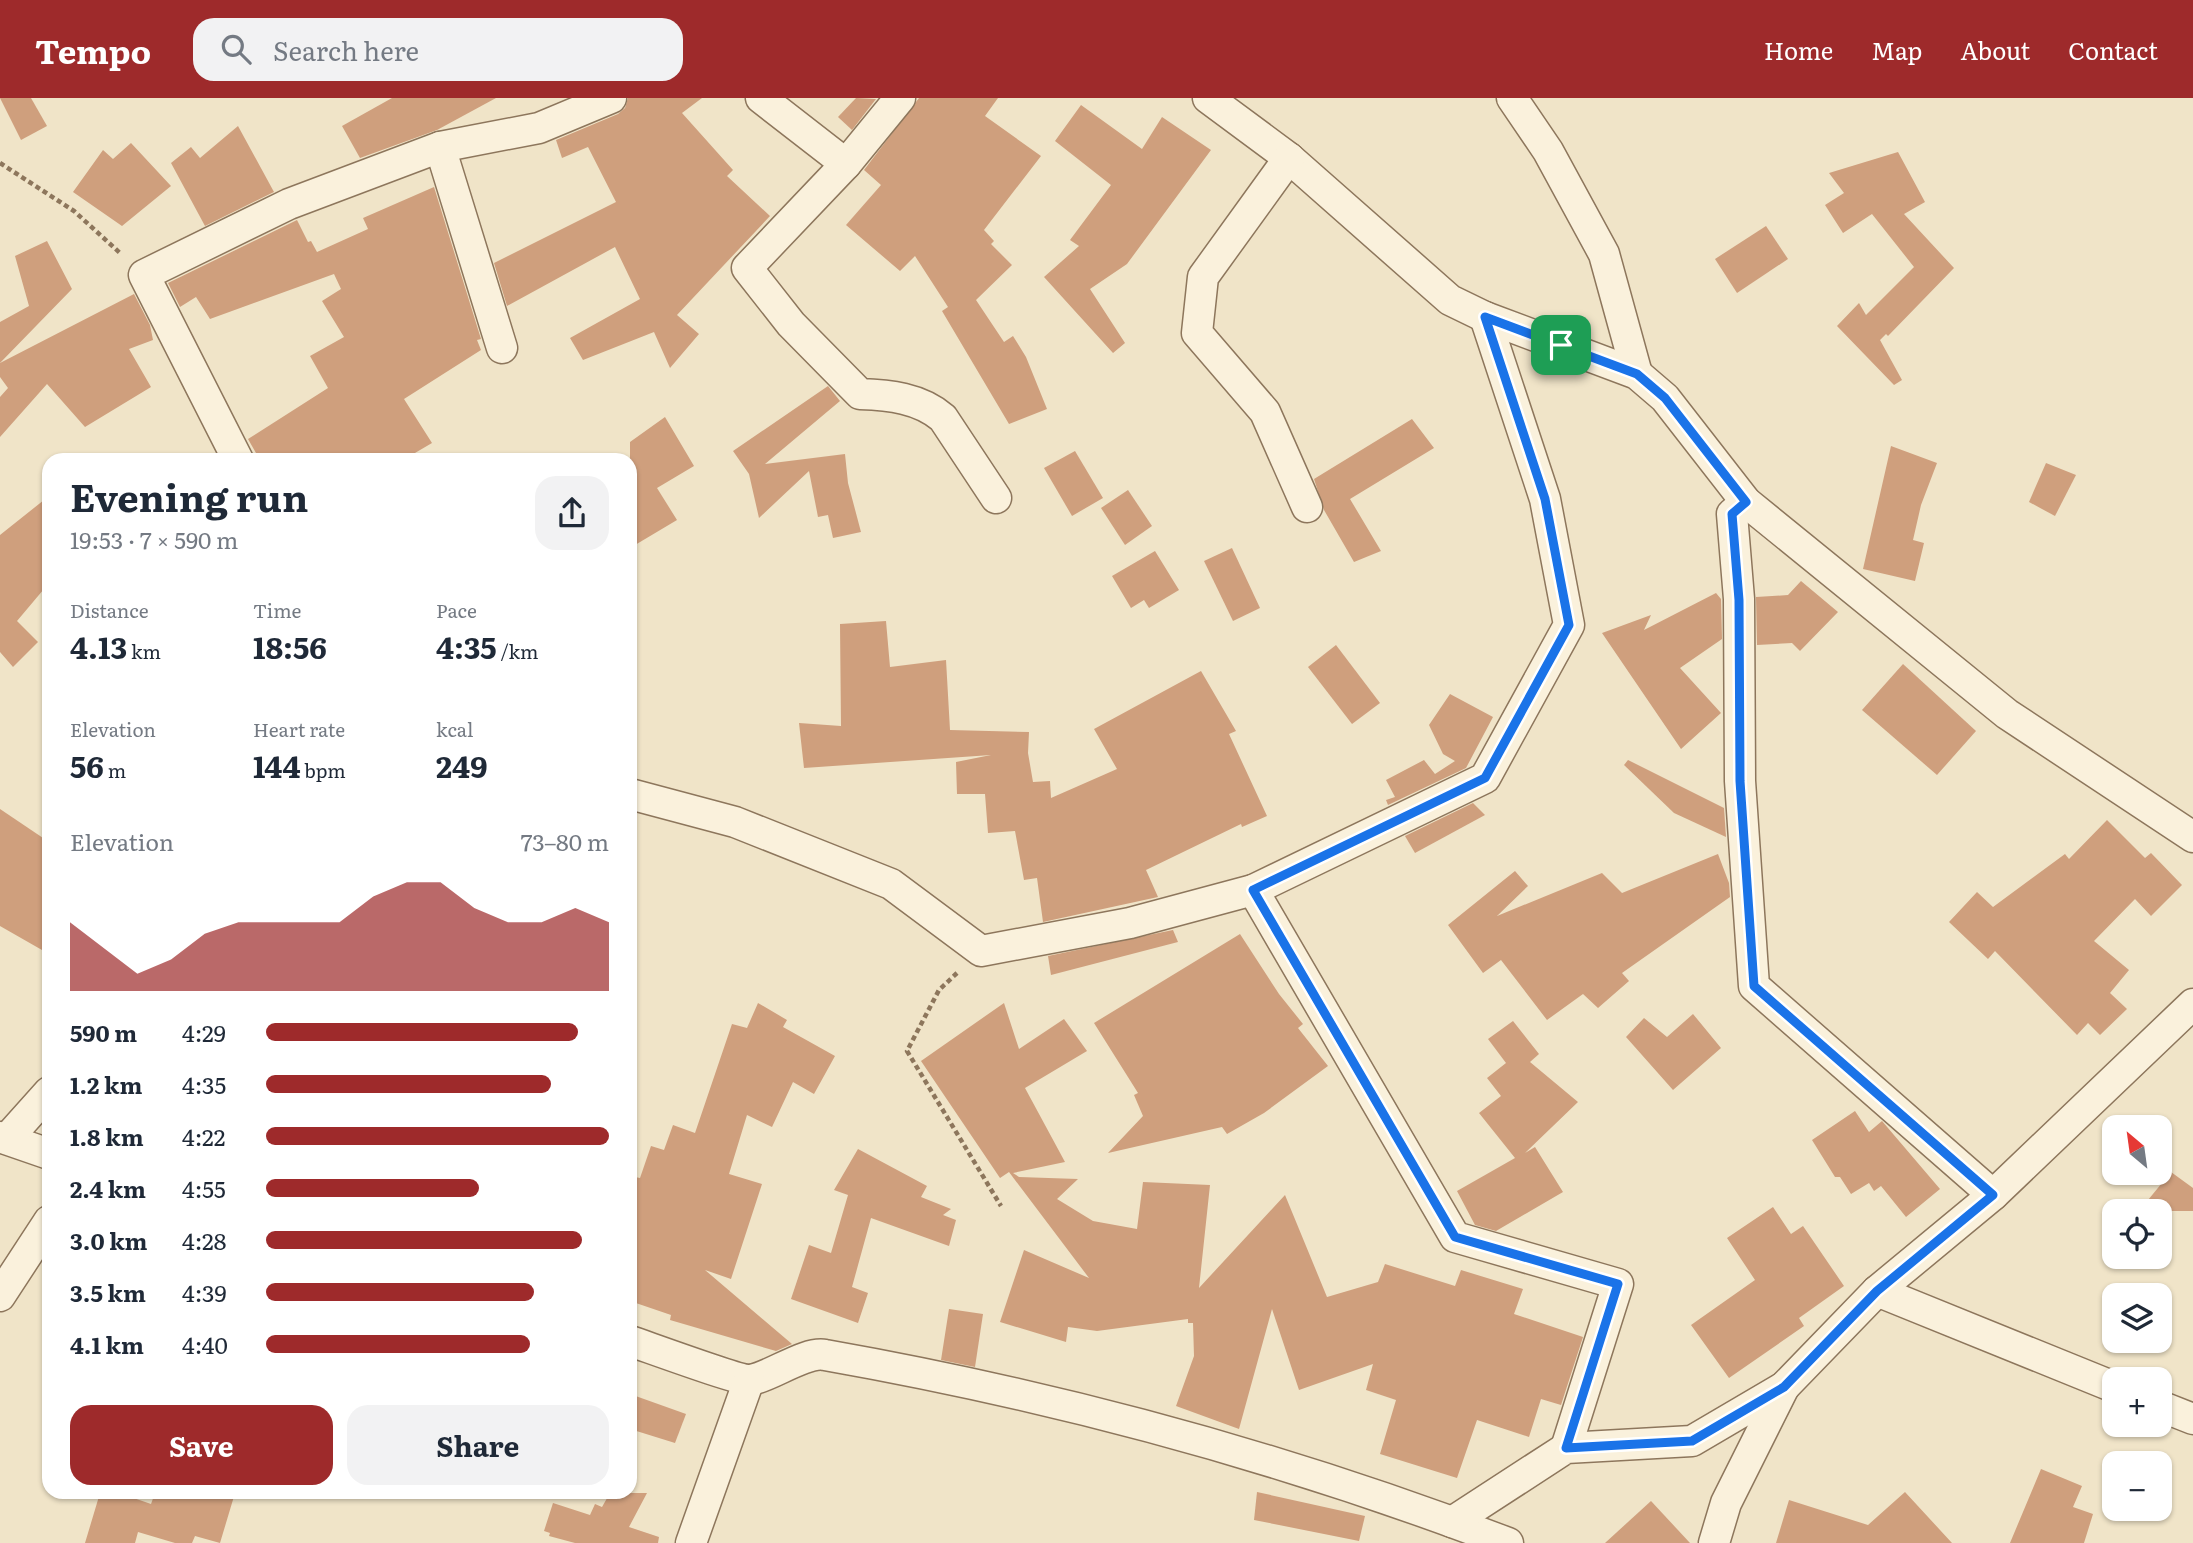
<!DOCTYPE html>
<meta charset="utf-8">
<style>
:root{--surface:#fff;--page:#f2f2f3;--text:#1f2937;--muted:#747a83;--accent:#9e2a2b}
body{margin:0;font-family:Literata,serif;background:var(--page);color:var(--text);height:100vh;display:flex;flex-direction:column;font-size:26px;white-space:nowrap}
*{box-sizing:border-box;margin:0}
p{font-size:23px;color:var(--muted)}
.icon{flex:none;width:38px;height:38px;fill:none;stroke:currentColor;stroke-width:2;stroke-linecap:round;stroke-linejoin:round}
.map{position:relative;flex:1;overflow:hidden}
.details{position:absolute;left:42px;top:355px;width:595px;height:1046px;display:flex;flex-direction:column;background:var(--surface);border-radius:21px;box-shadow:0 2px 5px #0004}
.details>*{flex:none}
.needle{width:46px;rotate:331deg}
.fabs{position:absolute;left:2102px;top:1017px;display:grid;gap:14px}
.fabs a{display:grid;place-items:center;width:70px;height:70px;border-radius:14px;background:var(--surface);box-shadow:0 2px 5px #0004;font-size:35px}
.pin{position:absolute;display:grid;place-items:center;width:60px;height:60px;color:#fff;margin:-30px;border-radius:14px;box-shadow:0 4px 10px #0006}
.round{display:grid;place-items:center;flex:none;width:74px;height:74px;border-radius:21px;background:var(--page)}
.summary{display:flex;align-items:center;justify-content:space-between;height:119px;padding:0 28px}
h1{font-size:38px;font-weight:700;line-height:52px}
.figures{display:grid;grid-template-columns:repeat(3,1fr);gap:10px;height:119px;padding:7px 28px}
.figures div{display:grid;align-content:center}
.figures b{font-size:30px;font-weight:700}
.figures small{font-size:19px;font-weight:400}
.figures p{font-size:19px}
.chart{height:196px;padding:14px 28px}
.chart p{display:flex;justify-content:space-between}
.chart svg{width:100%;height:126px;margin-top:7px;fill:var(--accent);opacity:.7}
.button{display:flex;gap:14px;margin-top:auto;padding:14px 28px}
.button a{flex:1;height:80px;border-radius:21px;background:var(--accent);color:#fff;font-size:28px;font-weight:700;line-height:80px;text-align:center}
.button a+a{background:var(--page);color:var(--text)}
ul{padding:0 28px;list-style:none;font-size:23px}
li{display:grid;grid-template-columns:112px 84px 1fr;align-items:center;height:52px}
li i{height:18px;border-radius:9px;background:var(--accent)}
header{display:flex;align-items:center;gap:42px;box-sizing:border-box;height:98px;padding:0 35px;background:var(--accent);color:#fff}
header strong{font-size:33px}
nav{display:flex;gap:38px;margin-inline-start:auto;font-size:24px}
.search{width:490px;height:63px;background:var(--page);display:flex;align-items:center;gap:18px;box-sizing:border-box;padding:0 24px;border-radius:21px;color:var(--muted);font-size:26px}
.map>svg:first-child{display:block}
.building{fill:#cf9f7d}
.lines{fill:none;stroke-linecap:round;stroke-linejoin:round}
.minor-casing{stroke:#8d765c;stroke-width:33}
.path{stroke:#8d765c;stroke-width:4.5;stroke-dasharray:5 3.5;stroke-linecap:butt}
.minor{stroke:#faf1dc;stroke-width:30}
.route-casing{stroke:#fff;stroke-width:14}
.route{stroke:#1a73e8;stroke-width:9}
</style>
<header>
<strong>Tempo</strong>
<div class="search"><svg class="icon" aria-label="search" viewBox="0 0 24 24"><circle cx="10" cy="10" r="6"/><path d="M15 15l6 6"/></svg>Search here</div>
<nav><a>Home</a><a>Map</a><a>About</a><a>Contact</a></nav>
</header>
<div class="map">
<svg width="2193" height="1445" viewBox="0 0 2193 1445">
<rect width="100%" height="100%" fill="#f0e4c8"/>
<!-- building -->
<g class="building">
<polygon points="0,0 31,0 47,28 21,42"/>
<polygon points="392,0 496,0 437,32 360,60 342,28"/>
<polygon points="628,0 702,0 682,15 733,72 727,78 770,118 677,217 699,236 670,270 654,234 583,262 570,240 640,201 615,149 507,208 494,165 616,104 588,49 562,60 556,42 618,16 625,10"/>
<polygon points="856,0 876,1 852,32 838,19"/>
<polygon points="919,0 998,0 985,18 1041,58 984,132 994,143 991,146 1012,167 976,202 1004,244 1013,238 1026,259 1047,311 1009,326 942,213 948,209 915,158 900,173 846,127 881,87 864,72"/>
<polygon points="1081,7 1142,51 1162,19 1211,52 1127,166 1090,191 1125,245 1113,255 1044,179 1079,148 1070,142 1111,87 1055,43"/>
<polygon points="238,28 274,94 205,128 171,65 191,49 200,60"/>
<polygon points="131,45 171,88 122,128 73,94 103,52 113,61"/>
<polygon points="1898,54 1925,104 1904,116 1954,170 1888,238 1886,236 1880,242 1902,282 1894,287 1837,228 1859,205 1866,217 1914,169 1872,116 1843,135 1825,107 1844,95 1829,75"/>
<polygon points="434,89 481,241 477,242 481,252 404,301 432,345 403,362 260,362 248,341 328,290 310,258 344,239 322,203 341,191 334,176 210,221 196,199 180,209 168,185 297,122 308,144 311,143 317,154 368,131 363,120"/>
<polygon points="1766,128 1788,161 1737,195 1715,161"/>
<polygon points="47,143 72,191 0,265 0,224 29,208 15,158"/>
<polygon points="134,196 150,227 153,242 129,251 151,289 85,329 47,286 0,339 0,299 8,290 0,279 0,265"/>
<polygon points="828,288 840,303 765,366 845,356 848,385 861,434 833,440 828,417 818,419 809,373 759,420 749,376 733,353"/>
<polygon points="665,319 694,368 657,390 677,422 630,450 630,344"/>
<polygon points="1412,321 1434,350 1350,401 1381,453 1354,464 1324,412 1314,381"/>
<polygon points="1891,348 1937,365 1921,407 1913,442 1924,445 1915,483 1863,471"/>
<polygon points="1075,353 1103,400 1072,418 1044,370"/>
<polygon points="2046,365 2076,377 2055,418 2029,404"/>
<polygon points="1128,392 1152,428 1125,447 1101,410"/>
<polygon points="49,398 49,485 17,523 38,544 13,569 0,554 0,437"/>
<polygon points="1232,450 1260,510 1233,523 1204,463"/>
<polygon points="1155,453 1179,492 1149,510 1144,502 1131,510 1112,478"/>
<polygon points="1801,483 1838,514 1800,553 1792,545 1757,547 1756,499 1788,497"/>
<polygon points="1716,495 1721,501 1722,541 1680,570 1721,615 1681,651 1602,535 1651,517 1644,532"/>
<polygon points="886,523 890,569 946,562 950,632 1029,634 1028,655 1033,684 1050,683 1051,700 1117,671 1094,631 1201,573 1236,633 1229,636 1267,718 1242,729 1241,726 1146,772 1158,799 1043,824 1037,780 1024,782 1015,733 988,735 985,696 957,696 956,664 991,657 804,670 799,625 841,628 840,526"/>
<polygon points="1336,547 1380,605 1352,626 1308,569"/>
<polygon points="1903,566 1976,633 1937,677 1862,612"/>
<polygon points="1450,596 1493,619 1466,670 1388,707 1386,702 1395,699 1386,682 1424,662 1435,676 1455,663 1443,656 1429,627"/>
<polygon points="1628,662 1724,710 1726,739 1674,715 1624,667"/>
<polygon points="1473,705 1485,717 1415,755 1405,738"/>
<polygon points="0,711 49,744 49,856 0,828"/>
<polygon points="2107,722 2145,760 2151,755 2182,787 2151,818 2135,801 2094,843 2129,872 2110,895 2127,911 2100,937 2088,925 2077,937 1995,853 1988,861 1949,824 1977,794 1993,809 2065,756 2069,761"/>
<polygon points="1718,756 1729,785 1730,799 1622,875 1629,883 1598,910 1583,896 1547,922 1501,862 1483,875 1448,827 1515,773 1528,788 1497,818 1602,775 1622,795"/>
<polygon points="1173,832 1178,844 1051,877 1048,858"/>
<polygon points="1240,836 1279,896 1303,926 1298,930 1328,968 1264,1015 1227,1036 1222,1029 1108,1055 1143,1018 1134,997 1138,995 1094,925"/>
<polygon points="758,905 787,922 783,929 835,958 814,996 793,984 772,1029 747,1017 729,1076 762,1086 731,1181 705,1172 792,1246 776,1253 670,1222 671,1217 630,1203 630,1078 640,1080 651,1048 664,1052 673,1027 695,1035 732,926 747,930"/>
<polygon points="1004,905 1019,951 1064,921 1087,953 1025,990 1065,1064 1013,1075 1019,1079 1078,1081 1057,1101 1093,1123 1137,1131 1143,1084 1210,1087 1199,1190 1285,1097 1327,1199 1378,1184 1385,1166 1455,1188 1461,1172 1523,1191 1514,1216 1583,1239 1561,1307 1541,1301 1529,1339 1477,1322 1457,1380 1380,1356 1396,1302 1366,1292 1373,1266 1299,1292 1272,1211 1239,1331 1176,1308 1194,1258 1193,1225 1188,1225 1188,1221 1097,1233 1068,1229 1066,1244 1000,1224 1024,1152 1089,1180 1009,1074 1000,1080 921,963"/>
<polygon points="1693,916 1721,950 1673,992 1626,939 1644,920 1667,939"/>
<polygon points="1513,923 1539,956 1530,964 1578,1004 1525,1055 1535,1049 1563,1094 1496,1133 1475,1127 1457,1093 1515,1060 1479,1015 1501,998 1487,980 1506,965 1488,941"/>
<polygon points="1855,1013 1869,1034 1882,1023 1940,1091 1906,1119 1881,1088 1874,1093 1869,1085 1851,1096 1840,1079 1835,1079 1812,1042"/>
<polygon points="858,1051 927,1088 921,1099 951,1111 943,1117 956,1122 949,1148 871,1120 852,1189 868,1195 858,1225 791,1201 809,1147 831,1155 848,1097 834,1092"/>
<polygon points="2171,1074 2193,1090 2193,1113 2139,1113"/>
<polygon points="1773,1109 1791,1136 1803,1128 1844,1188 1799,1220 1804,1228 1729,1280 1691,1227 1755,1182 1727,1140"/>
<polygon points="949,1211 983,1216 975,1269 941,1262"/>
<polygon points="630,1296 686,1316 675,1345 630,1331"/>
<polygon points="2041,1371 2082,1388 2073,1409 2093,1416 2084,1445 2010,1445"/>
<polygon points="1257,1394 1365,1418 1359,1443 1254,1422"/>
<polygon points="1905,1394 1952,1445 1776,1445 1789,1402 1868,1427"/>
<polygon points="100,1395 119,1395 151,1406 155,1395 235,1395 220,1445 195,1438 192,1445 175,1445 138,1434 135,1445 85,1445"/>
<polygon points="610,1395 647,1395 629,1429 659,1439 658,1445 575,1445 549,1438 550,1435 544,1433 553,1405 590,1417 595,1406 602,1409"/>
<polygon points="1651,1403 1690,1445 1605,1445"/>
</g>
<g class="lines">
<defs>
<g id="minor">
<polyline points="761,0 846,66 900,0"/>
<polyline points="1208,0 1289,60 1450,202 1485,219 1637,276 1665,300 1746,404 2007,616 2193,739"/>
<polyline points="1512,0 1548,53 1604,156 1637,276"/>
<polyline points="440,49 502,250"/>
<polyline points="1289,60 1203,179 1197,235 1265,314 1307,409"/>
<path d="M846,66L747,170L791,226L860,296C889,297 920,300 943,320L996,400"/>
<polyline points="238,362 144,177 289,106 440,49 539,30 611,0"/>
<polyline points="1746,404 1732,416 1739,501 1740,683 1754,888 1993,1097"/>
<polyline points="630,696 735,724 891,786 981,853 1130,825 1253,792 1455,1139 1618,1186 1566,1350"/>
<polyline points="1253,792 1485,680 1569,527 1545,401 1485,219"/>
<polyline points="0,1039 49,1056"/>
<polyline points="7,1041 49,994"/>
<polyline points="1877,1193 2114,1289"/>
<polyline points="0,1198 49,1123"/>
<path d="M630,1243C648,1249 740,1283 751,1282C772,1278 806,1253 825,1257C1057,1298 1289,1361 1508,1445"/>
<polyline points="2160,1308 2193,1321"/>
<polyline points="1452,1424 1566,1350 1692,1343 1784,1289 1877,1193 1993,1097 2193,906"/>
<polyline points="691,1445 749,1282"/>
<polyline points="1714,1445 1726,1405 1784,1289"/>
</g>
</defs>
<!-- minor casing -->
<use href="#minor" class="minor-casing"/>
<!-- path -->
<g class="path">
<polyline points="0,65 74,113 120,155"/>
<polyline points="957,875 939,892 907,953 1001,1108"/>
</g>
<!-- minor -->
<use href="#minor" class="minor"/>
</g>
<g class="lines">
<defs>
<polygon id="route" points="1485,219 1637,276 1665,300 1746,404 1732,416 1739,502 1740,683 1754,888 1993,1097 1877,1193 1784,1289 1692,1343 1566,1350 1618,1186 1455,1139 1253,792 1485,680 1569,527 1545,401"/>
</defs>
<!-- route casing -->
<use href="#route" class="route-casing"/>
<!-- route -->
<use href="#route" class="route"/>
</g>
</svg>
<div class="fabs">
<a><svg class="needle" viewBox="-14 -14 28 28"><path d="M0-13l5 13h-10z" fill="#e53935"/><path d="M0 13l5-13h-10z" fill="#747a83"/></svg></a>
<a><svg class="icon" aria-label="locate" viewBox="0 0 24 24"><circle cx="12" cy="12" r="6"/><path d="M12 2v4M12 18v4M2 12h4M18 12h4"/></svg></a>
<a><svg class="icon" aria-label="layers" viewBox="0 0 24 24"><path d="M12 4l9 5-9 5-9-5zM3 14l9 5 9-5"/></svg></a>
<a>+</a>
<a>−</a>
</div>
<div class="pin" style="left:1561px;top:247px;background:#1e9e55"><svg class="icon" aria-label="arrive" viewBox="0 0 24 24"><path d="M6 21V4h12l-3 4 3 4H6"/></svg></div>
<section class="details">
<div class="summary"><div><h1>Evening run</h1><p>19:53 · 7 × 590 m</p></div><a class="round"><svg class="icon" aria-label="share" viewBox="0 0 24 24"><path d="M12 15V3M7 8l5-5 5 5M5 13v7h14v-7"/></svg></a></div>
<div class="figures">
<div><p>Distance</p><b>4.13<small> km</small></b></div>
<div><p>Time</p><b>18:56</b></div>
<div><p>Pace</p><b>4:35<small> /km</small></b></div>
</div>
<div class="figures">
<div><p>Elevation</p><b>56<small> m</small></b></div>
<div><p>Heart rate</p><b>144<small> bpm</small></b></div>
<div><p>kcal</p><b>249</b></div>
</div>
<div class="chart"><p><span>Elevation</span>73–80 m</p>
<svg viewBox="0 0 160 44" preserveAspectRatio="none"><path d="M0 44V20L10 29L20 38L30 33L40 24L50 20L60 20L70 20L80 20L90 11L100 6L110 6L120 15L130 20L140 20L150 15L160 20V44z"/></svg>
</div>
<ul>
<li><b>590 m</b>4:29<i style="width:91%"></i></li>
<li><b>1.2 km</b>4:35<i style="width:83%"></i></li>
<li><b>1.8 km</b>4:22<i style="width:100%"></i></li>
<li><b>2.4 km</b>4:55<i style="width:62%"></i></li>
<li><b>3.0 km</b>4:28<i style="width:92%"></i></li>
<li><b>3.5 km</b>4:39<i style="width:78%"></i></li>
<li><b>4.1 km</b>4:40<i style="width:77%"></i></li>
</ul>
<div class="button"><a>Save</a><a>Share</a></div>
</section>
</div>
